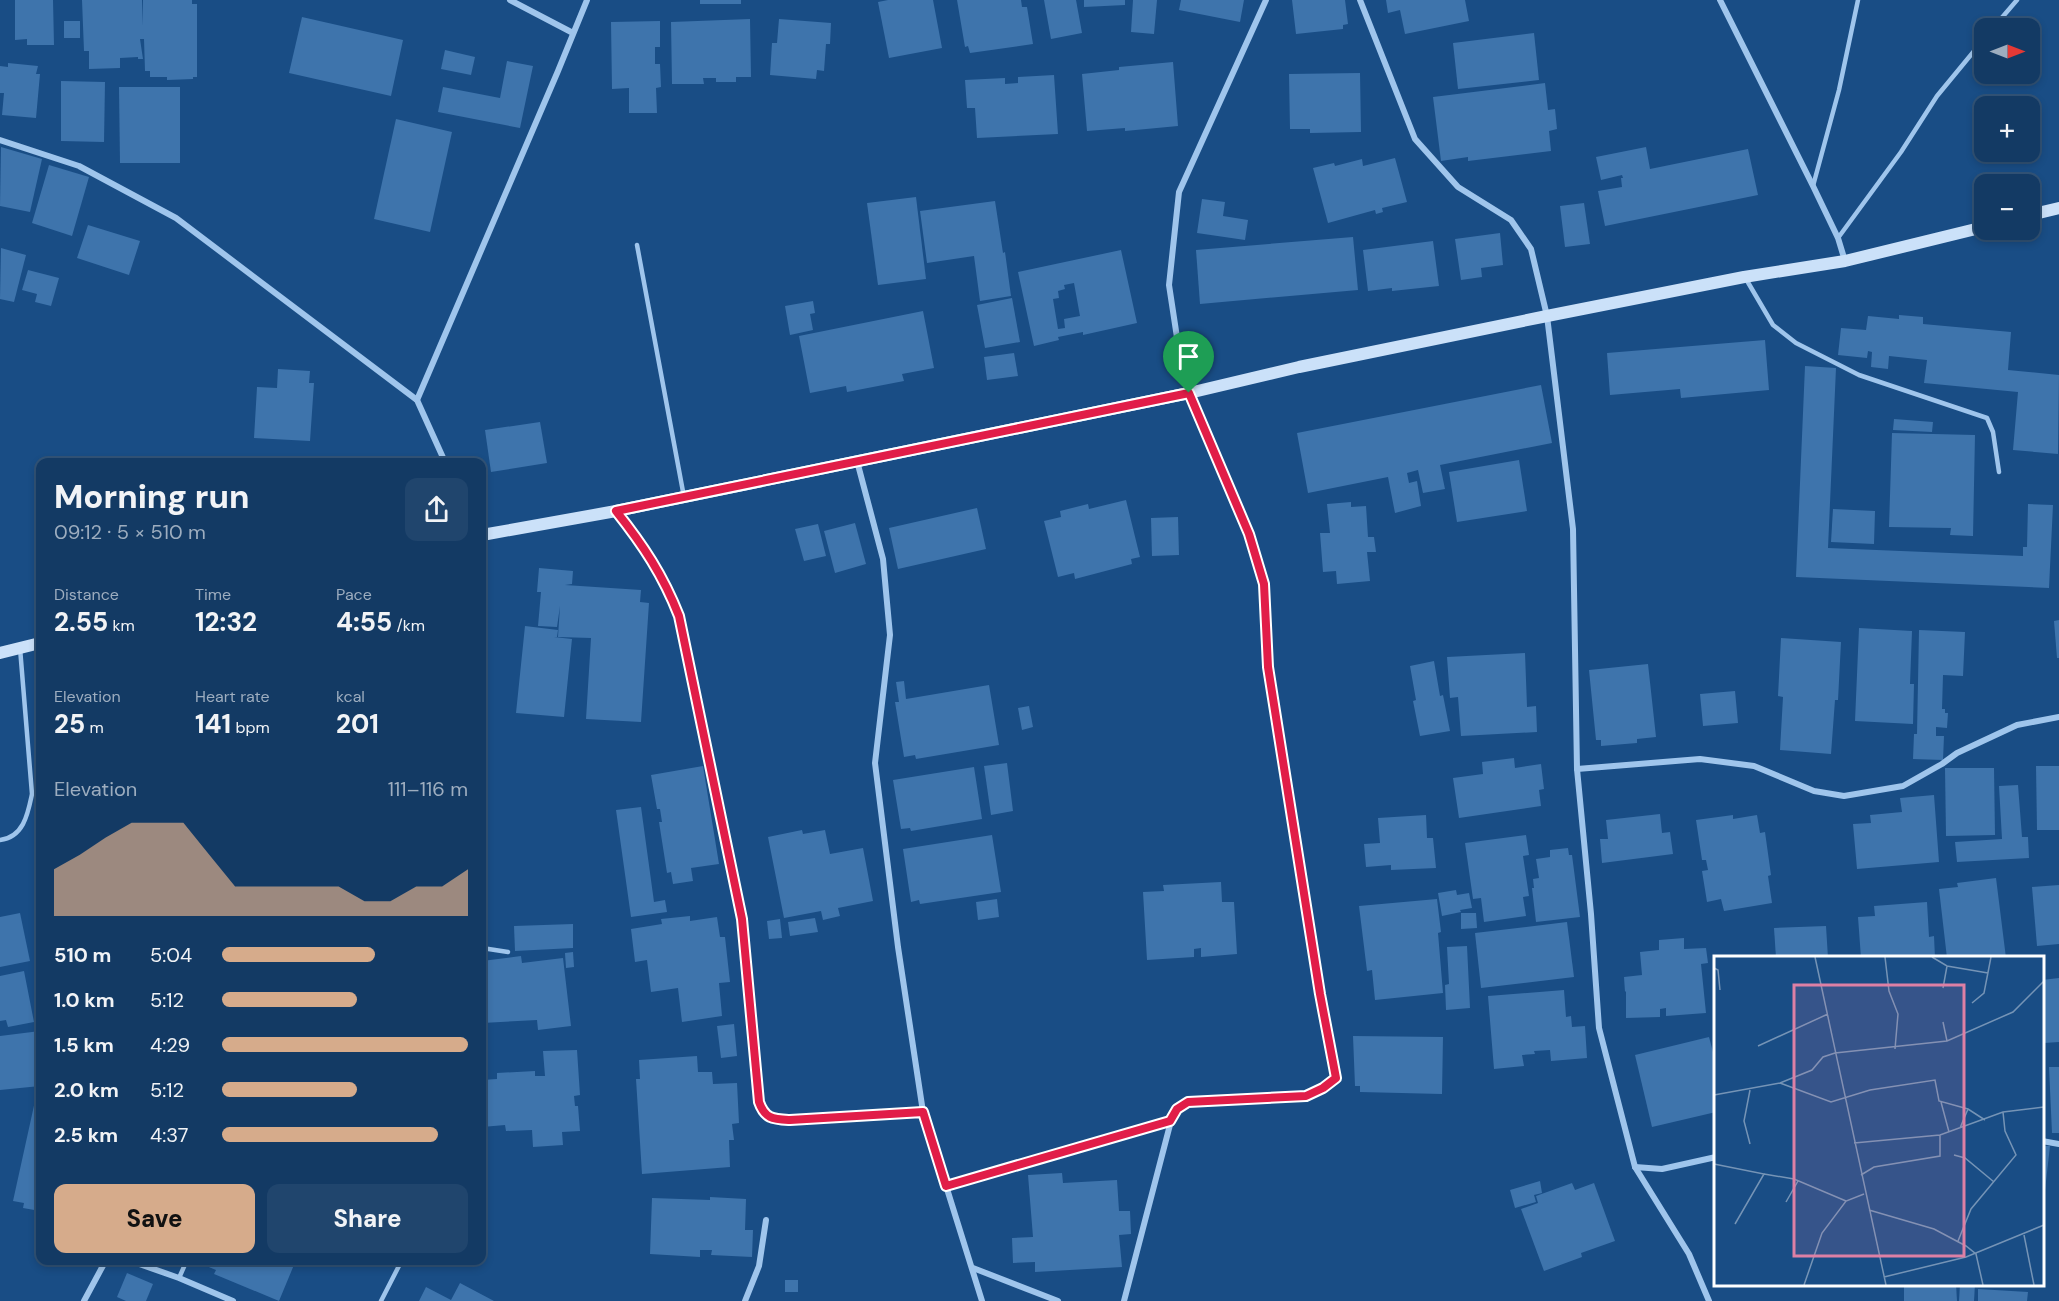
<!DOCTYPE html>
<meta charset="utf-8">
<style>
:root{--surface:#133a64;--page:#20456d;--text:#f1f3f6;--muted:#9dadbf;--line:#325478;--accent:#d6ab8b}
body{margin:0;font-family:"DM Sans",sans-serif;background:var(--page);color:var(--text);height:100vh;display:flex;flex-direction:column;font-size:22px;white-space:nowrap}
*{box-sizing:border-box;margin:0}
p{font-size:20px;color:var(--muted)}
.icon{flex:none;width:33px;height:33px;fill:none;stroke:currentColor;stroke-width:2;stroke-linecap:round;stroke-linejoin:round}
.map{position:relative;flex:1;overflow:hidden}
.panel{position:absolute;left:36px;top:458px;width:450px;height:807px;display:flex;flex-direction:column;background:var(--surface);border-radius:12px;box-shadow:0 3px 9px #0003,0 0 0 2px var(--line)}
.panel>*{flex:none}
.needle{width:39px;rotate:90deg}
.tools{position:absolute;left:1974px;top:18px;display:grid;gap:12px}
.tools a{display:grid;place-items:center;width:66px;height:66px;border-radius:12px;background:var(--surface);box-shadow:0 3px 9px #0003,0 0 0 2px var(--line);font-size:30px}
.pin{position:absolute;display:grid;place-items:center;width:51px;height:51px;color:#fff;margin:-62px -26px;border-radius:50% 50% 50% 0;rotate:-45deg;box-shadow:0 0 6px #0007}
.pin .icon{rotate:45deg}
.round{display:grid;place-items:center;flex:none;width:63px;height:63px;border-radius:12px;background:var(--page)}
.summary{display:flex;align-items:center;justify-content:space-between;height:102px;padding:0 18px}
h1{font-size:33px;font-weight:800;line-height:45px}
.figures{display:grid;grid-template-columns:repeat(3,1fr);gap:9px;height:102px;padding:6px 18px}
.figures div{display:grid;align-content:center}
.figures b{font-size:26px;font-weight:800}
.figures small{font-size:16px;font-weight:400}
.figures p{font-size:16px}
.chart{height:168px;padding:12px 18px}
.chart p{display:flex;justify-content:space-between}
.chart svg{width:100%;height:108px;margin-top:6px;fill:var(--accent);opacity:.7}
.primary-button{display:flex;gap:12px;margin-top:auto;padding:12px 18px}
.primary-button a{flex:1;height:69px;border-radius:12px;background:var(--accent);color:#111;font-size:24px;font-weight:800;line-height:69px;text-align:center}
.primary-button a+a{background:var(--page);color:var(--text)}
ul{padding:0 18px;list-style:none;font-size:20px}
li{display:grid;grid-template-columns:96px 72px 1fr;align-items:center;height:45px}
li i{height:15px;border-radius:8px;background:var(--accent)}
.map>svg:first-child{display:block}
.building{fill:#3e74ac;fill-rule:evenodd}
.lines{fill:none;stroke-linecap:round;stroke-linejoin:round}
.service{stroke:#9fc5ec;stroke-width:4.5}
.minor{stroke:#9fc5ec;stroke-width:6}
.secondary{stroke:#cbe1f9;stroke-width:12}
.route-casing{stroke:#fff;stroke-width:12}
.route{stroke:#e11d48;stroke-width:8}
.inset-road{fill:none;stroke:#7594b6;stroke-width:1.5}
.view{fill:#dd80a5;fill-opacity:0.15;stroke:#dd80a5;stroke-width:3}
.inset-edge{fill:none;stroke:#fff;stroke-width:3}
</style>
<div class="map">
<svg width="2059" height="1301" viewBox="0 0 2059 1301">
<rect width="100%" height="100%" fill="#194d85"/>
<!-- building -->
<g class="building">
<polygon points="15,0 53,0 54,45 27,45 27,39 15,40"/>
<polygon points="82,0 142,0 143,26 143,0 192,0 192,4 197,4 197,77 193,77 193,79 167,80 167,77 150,77 150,71 145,71 144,39 140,39 143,59 138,59 138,57 120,58 120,68 89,69 89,51 84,51"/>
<rect x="700" y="0" width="41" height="4"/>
<polygon points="888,0 933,0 942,48 889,58 878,2"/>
<polygon points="957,0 1021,0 1022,7 1027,7 1033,44 970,53 968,46 965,47"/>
<polygon points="1044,0 1076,0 1082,33 1051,39"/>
<polygon points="1084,0 1125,0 1125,5 1084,7"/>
<polygon points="1133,0 1157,0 1154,34 1131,32"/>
<polygon points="1181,0 1244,0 1240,22 1179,10"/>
<polygon points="1292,0 1345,0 1348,24 1343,25 1343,29 1296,34"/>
<polygon points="1386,0 1465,0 1469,21 1405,34 1400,10 1388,13"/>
<polygon points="302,17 403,40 391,96 289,73"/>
<polygon points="750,19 751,77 736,77 736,82 716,82 716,78 703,78 704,84 672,84 671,22"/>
<polygon points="779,19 831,23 830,44 826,44 824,71 817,70 816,79 770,75 772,43 777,43"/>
<rect x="64" y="21" width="16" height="17"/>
<polygon points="660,21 660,47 655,47 655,64 660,64 661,87 656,88 657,113 629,113 629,88 612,89 611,22"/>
<polygon points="1534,33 1539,80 1458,89 1453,43"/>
<polygon points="445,50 475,57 471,75 441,69"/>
<polygon points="507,61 533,66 520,128 438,112 443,87 500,98"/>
<polygon points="1173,62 1178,126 1125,131 1125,128 1087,131 1082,74 1119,70 1119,67"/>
<polygon points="8,63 38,66 36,74 40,74 36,118 2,115 4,93 0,93 0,66 8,67"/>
<polygon points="1360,73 1361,132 1310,133 1310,129 1290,129 1289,74"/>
<polygon points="1054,75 1058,134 977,138 975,108 967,108 965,80 1005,78 1005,84 1018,83 1018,77"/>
<polygon points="61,81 105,82 104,142 61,141"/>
<polygon points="1545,83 1548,110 1555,109 1557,129 1549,131 1551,151 1468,161 1468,157 1441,161 1433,97"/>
<polygon points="119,87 180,87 180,163 120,163"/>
<polygon points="396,119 452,132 430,232 374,219"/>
<polygon points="1,147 42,159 30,212 0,206"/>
<polygon points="1646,147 1650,169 1748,149 1758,195 1605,226 1598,191 1622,187 1621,178 1623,178 1622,175 1601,180 1596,157"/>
<polygon points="1395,158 1407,202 1382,208 1383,212 1376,214 1375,210 1328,223 1313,168 1334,163 1335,166 1362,159 1363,166"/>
<polygon points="49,165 89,177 72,236 32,223"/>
<polygon points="916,197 926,279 878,285 867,203"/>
<polygon points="1202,199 1225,202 1223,216 1248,220 1245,240 1197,233"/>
<polygon points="995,201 1003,253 1005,252 1011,296 980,301 974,256 927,263 920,211"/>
<polygon points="1584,203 1590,244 1565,247 1560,206"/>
<polygon points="88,225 140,241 129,275 77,258"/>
<polygon points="1500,233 1503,265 1481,268 1482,277 1461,280 1455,239"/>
<polygon points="1353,237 1358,290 1200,304 1196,250"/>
<polygon points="1433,241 1439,286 1392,291 1392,288 1368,291 1363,250"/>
<polygon points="1,248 26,255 14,302 0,299"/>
<path d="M1121,250L1137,323L1083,335V332L1058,337L1059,340L1034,346L1018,272ZM1074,283L1080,316L1064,319L1065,328L1058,329L1053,299L1059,298L1058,291L1065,289L1064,285Z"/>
<polygon points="28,270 59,278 51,306 35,302 37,294 22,290"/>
<polygon points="1012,298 1020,342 985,348 977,305"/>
<polygon points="813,301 815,313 810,314 813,330 790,335 785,306"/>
<polygon points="923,311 934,368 902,374 904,381 847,392 846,386 810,393 799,336"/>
<polygon points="1899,315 1923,317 1923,324 2011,332 2008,370 2059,375 2058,454 2013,450 2018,392 1924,383 1927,360 1889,356 1888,369 1871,367 1872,352 1868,351 1867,358 1838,355 1841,328 1866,330 1868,316 1899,319"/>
<polygon points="1765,340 1769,390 1681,398 1680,389 1610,395 1607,353"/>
<polygon points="1014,353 1018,376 987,380 984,357"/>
<polygon points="1805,366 1836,368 1828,548 2023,556 2023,547 2027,547 2028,504 2053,505 2049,588 1796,577"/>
<polygon points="278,369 310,371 309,383 314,383 310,441 254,438 257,387 277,388"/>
<polygon points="1541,385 1552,443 1440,465 1445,489 1423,493 1418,470 1407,473 1409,483 1417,481 1421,506 1395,513 1388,477 1308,493 1297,433"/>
<polygon points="1894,419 1933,422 1932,432 1893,430"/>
<polygon points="540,422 547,463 491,472 485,430"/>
<polygon points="1892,433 1975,435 1973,536 1950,535 1951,528 1889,527"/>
<polygon points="1519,460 1527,511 1457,522 1449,472"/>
<polygon points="1126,500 1140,557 1131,559 1132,564 1075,579 1074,573 1058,577 1044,521 1061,517 1060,511 1088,504 1089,509"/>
<polygon points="1351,502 1351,507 1366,506 1368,537 1374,537 1376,552 1367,552 1370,581 1337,584 1336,571 1323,572 1320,533 1330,533 1327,504"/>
<polygon points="977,508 986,549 898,569 889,528"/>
<polygon points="1833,509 1875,511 1874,544 1831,542"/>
<polygon points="1178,517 1179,555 1152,556 1151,518"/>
<polygon points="855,523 866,564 835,573 824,531"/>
<polygon points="818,524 826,556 804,561 795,529"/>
<polygon points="539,568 573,571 572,584 565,585 641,590 640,602 649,603 641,722 586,719 591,638 558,637 560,606 557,627 538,626 541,592 537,592"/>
<polygon points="2059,620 2059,658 2057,658 2054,621"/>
<polygon points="525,626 558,630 557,637 554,637 572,639 564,717 516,713"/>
<polygon points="1859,628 1912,631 1910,684 1914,684 1913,724 1855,721"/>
<polygon points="1919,630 1965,632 1963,676 1943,675 1942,709 1945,709 1945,713 1948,713 1947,728 1936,727 1936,736 1944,736 1943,760 1913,759 1914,734 1917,734"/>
<polygon points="1781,638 1841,642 1838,700 1835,700 1831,754 1780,750 1783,697 1778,696"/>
<polygon points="1525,653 1527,707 1536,706 1537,732 1461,736 1458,697 1450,698 1447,657"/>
<polygon points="1434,661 1440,696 1443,695 1450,731 1420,736 1413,701 1416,700 1410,666"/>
<polygon points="1648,664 1656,737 1637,739 1637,743 1601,746 1601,740 1596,740 1589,670"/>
<polygon points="904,681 906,699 989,685 999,745 916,759 915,755 904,757 895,702 899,702 896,682"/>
<polygon points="1735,691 1738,723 1703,726 1700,694"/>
<polygon points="1029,706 1033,727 1022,730 1018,708"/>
<polygon points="1514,758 1515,768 1541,764 1544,789 1539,790 1541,806 1459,818 1453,778 1483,774 1482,762"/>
<polygon points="1007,763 1013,811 991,815 984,766"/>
<polygon points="703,766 719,864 691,868 693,881 673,884 671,872 667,873 659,822 662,822 660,809 657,809 651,775"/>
<polygon points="2036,766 2059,766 2059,830 2037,830"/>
<polygon points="974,767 982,819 911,831 910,828 901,829 893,780"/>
<polygon points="1945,768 1994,768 1995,835 1946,836"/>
<polygon points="2018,785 2022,837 2028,837 2029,858 1957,862 1955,842 2002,839 1999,786"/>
<polygon points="1934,795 1939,862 1857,869 1853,824 1871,823 1870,815 1902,812 1900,798"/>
<polygon points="641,807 654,902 665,900 667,912 631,917 616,810"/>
<polygon points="1660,814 1662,833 1670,832 1673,854 1602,863 1600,839 1608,839 1606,820"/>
<polygon points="1426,815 1427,838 1433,838 1436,868 1391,870 1391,865 1366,867 1364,844 1380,843 1378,818"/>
<polygon points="1733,815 1733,819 1757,815 1760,833 1765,832 1771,875 1768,876 1772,903 1724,911 1721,899 1707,902 1702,871 1708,870 1706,860 1702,860 1696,820"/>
<polygon points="802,830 803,834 825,830 830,854 863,848 873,901 838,908 840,916 823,920 821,911 784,918 768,837"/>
<polygon points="992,835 1001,892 920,904 919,900 911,902 903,849"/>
<polygon points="1526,835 1529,855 1523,856 1529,896 1523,897 1526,916 1484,922 1481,898 1473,899 1465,843"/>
<polygon points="1568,848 1569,855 1572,855 1580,917 1536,922 1532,888 1534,888 1533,879 1539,878 1536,859 1550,857 1550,850"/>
<polygon points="1996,878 2006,958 1947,958 1939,889 1958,887 1957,883"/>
<polygon points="1221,882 1222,902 1234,902 1237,954 1201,957 1201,948 1194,949 1194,957 1147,960 1143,892 1164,891 1163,885"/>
<polygon points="2059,885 2059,944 2037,946 2032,887"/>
<polygon points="1456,890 1457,895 1469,893 1472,908 1460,910 1461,912 1442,916 1438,893"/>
<polygon points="997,899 999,917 978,920 976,902"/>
<polygon points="1437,899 1441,932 1438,933 1443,993 1375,1000 1372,970 1367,971 1359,906"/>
<polygon points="1927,902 1929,937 1934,936 1935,958 1861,958 1858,917 1875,916 1874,906"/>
<polygon points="20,913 30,961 0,967 0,917"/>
<polygon points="1461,913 1476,913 1477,928 1461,929"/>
<polygon points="690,916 690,921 717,917 720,937 725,937 730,982 719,983 722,1016 682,1022 678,988 651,992 647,960 635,962 631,929 662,924 661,919"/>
<polygon points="815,918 818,932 790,936 788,922"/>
<polygon points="780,919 782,938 769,939 767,921"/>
<polygon points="1567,922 1574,977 1481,988 1475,933"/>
<polygon points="573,924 573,948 515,951 514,926"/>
<polygon points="1826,926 1828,958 1776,958 1774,928"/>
<polygon points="1684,938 1684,949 1706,948 1708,963 1701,964 1706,1013 1666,1016 1666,1008 1660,1009 1660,1017 1626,1018 1626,991 1625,992 1624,977 1642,975 1640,952 1659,950 1659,940"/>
<polygon points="1467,946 1470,1008 1446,1010 1445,985 1449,984 1447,947"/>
<polygon points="573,952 574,967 566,968 565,953"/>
<polygon points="521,956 522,963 563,958 571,1026 538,1030 537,1020 482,1023 482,961"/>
<polygon points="24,971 34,1022 8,1027 6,1020 0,1021 0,976"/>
<polygon points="2059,978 2059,1042 2044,1043 2042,980"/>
<polygon points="1564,990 1566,1017 1571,1016 1572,1027 1585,1026 1587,1058 1551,1061 1550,1050 1534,1051 1535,1054 1522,1055 1524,1066 1494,1069 1488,996"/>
<polygon points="734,1024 737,1056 721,1058 717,1026"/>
<polygon points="40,1031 40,1086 0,1090 0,1036"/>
<polygon points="1353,1036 1443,1037 1442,1094 1360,1092 1360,1086 1355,1086"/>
<polygon points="1709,1037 1716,1063 1716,1112 1652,1127 1635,1055"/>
<polygon points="577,1050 580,1095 574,1096 575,1106 578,1106 580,1131 562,1132 563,1145 533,1147 532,1130 506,1131 505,1125 482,1127 482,1080 497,1079 497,1073 535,1071 535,1076 545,1076 543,1051"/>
<polygon points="697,1056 698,1072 712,1072 713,1084 737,1083 739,1123 732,1124 734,1140 729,1140 730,1167 642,1174 636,1079 640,1079 639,1060"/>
<polygon points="2049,1067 2059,1067 2059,1133 2052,1133"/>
<polygon points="35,1101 40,1102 40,1211 23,1208 24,1203 13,1201"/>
<polygon points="2042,1146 2050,1146 2044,1199 2042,1198"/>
<polygon points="1062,1173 1063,1183 1117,1180 1119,1211 1130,1211 1131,1234 1119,1235 1122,1267 1035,1272 1035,1262 1013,1263 1012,1238 1033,1237 1028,1175"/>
<polygon points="1540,1181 1542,1193 1534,1195 1536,1202 1515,1208 1510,1190"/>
<polygon points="1572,1183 1575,1190 1594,1183 1615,1241 1581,1253 1582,1257 1544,1271 1521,1209 1538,1203 1536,1196"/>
<polygon points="710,1197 746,1199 745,1230 753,1230 752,1257 711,1255 712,1250 700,1250 700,1257 650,1254 652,1198 710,1200"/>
<polygon points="206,1260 296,1260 279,1301 214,1274 216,1270 204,1265"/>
<polygon points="127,1273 153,1284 146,1301 126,1301 117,1297"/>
<rect x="785" y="1280" width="13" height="12"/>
<polygon points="460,1283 494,1301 419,1301 426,1287 451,1300"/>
<polygon points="1904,1284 1956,1284 1957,1301 1904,1301"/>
<polygon points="1960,1284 1975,1284 1974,1301 1959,1301"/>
<polygon points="1978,1289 2028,1292 2027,1301 1978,1301"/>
</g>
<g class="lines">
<!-- service -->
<g class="service">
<polyline points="1993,28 2017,0"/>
<polyline points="1813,186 1839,90 1858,0"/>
<polyline points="1838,238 1901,152 1937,96 1984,39"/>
<polyline points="637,245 684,497"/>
<polyline points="1746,279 1773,325 1796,343 1859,375 1987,418 1993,432 1999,472"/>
<path d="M0,840C24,837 28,813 32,794L20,648"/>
<polyline points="482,948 508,952"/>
<polyline points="179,1278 187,1260"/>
<polyline points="381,1301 402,1260"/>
</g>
<!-- minor -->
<g class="minor">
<polyline points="510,0 573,33"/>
<polyline points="1360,0 1415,139 1458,187 1511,220 1531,249 1547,316 1573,529 1577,769 1591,914 1599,1028 1635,1167 1689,1254 1709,1301"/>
<polyline points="1720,0 1813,186 1838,238 1845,261"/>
<polyline points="0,140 79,166 176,218 417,400 445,462"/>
<polyline points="417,400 558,71 587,0"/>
<polyline points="857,461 883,559 890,635 875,763 898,947 923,1112 982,1301"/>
<path d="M616,511C643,545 663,575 679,616L742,919L759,1102C765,1119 773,1119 790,1120L923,1112"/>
<polyline points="1577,769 1700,759 1754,766 1814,791 1844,796 1903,786 1942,764 1957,753 2017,725 2059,717"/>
<polyline points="2042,1141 2059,1144"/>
<polyline points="1635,1167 1662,1169 1716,1157"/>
<polyline points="946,1186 1171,1121"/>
<polyline points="128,1260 179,1278 233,1301"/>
<polyline points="973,1268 1058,1301"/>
<polyline points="84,1301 106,1260"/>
<polyline points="745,1301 759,1266 766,1220"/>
<polyline points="1124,1301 1171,1121 1177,1109 1188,1102 1306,1096 1323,1088 1336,1079 1320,994 1268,667 1264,584 1249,534 1189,393 1178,344 1169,285 1179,192 1266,0"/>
</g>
<!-- secondary -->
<g class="secondary">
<polyline points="2030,215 2059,208"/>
<polyline points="482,535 616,511 1189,393 1299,367 1547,316 1744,277 1845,261 1984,227"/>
<polyline points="0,653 40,643"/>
</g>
</g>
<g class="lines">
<defs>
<path id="route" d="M1189,393L1249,534L1264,584L1268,667L1320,994L1336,1078L1323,1088L1306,1096L1188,1102L1177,1109L1170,1121L946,1186L923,1112L790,1120C773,1119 765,1119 759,1102L742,919L679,616C663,575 643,545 616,511Z"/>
</defs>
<!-- route casing -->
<use href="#route" class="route-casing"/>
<!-- route -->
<use href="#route" class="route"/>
</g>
<!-- overview -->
<g transform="translate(1714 956)">
<rect width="330" height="330" fill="#194d85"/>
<path class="inset-road" d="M101,1L172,329M171,1L175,35L184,58L181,93M218,1L233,10L274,17M0,12L4,14L6,34M229,32L233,10M258,47L270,37L277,1M229,66L233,85M44,90L114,58M66,127L117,146L156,134L221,124L225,145L254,153L271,164M0,139L66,127L98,114L109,101L121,97L233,85L299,56L330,25M227,146L235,176M246,172L254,153M140,187L226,179L289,156L330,151M36,188L30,165L36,134M240,199L251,202L280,226M0,208L50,218L21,268M50,218L80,223L132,245M147,219L160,211L226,200V179M72,246L84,225M155,254L220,273L252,290L262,298L269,329M310,279L320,329M244,285L257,253L302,199L291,175L289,156M170,321L252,301L330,269M90,329L108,277L132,245L150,238"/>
<path class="view" d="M80,29H250V300H80Z"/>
<rect width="330" height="330" class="inset-edge"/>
</g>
</svg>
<div class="tools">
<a><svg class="needle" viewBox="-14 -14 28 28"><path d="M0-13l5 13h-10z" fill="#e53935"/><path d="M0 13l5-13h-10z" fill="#9dadbf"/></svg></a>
<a>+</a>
<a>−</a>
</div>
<div class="pin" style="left:1189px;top:393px;background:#1e9e55"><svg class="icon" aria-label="arrive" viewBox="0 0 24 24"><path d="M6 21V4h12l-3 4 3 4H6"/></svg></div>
<section class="panel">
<div class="summary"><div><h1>Morning run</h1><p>09:12 · 5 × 510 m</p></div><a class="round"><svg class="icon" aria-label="share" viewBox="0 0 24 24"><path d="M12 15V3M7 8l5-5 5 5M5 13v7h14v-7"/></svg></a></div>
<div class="figures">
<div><p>Distance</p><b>2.55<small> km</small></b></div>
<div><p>Time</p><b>12:32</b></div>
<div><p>Pace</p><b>4:55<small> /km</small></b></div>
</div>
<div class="figures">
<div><p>Elevation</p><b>25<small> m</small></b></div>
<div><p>Heart rate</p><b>141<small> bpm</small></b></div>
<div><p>kcal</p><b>201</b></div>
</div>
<div class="chart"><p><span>Elevation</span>111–116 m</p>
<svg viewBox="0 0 160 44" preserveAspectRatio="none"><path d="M0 44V25L10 19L20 12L30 6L40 6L50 6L60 19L70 32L80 32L90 32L100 32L110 32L120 38L130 38L140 32L150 32L160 25V44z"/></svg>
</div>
<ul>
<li><b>510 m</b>5:04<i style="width:62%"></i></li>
<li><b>1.0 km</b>5:12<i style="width:55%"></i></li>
<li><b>1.5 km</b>4:29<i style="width:100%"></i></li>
<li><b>2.0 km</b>5:12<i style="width:55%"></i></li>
<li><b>2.5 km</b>4:37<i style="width:88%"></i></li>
</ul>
<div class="primary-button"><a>Save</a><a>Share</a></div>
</section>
</div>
